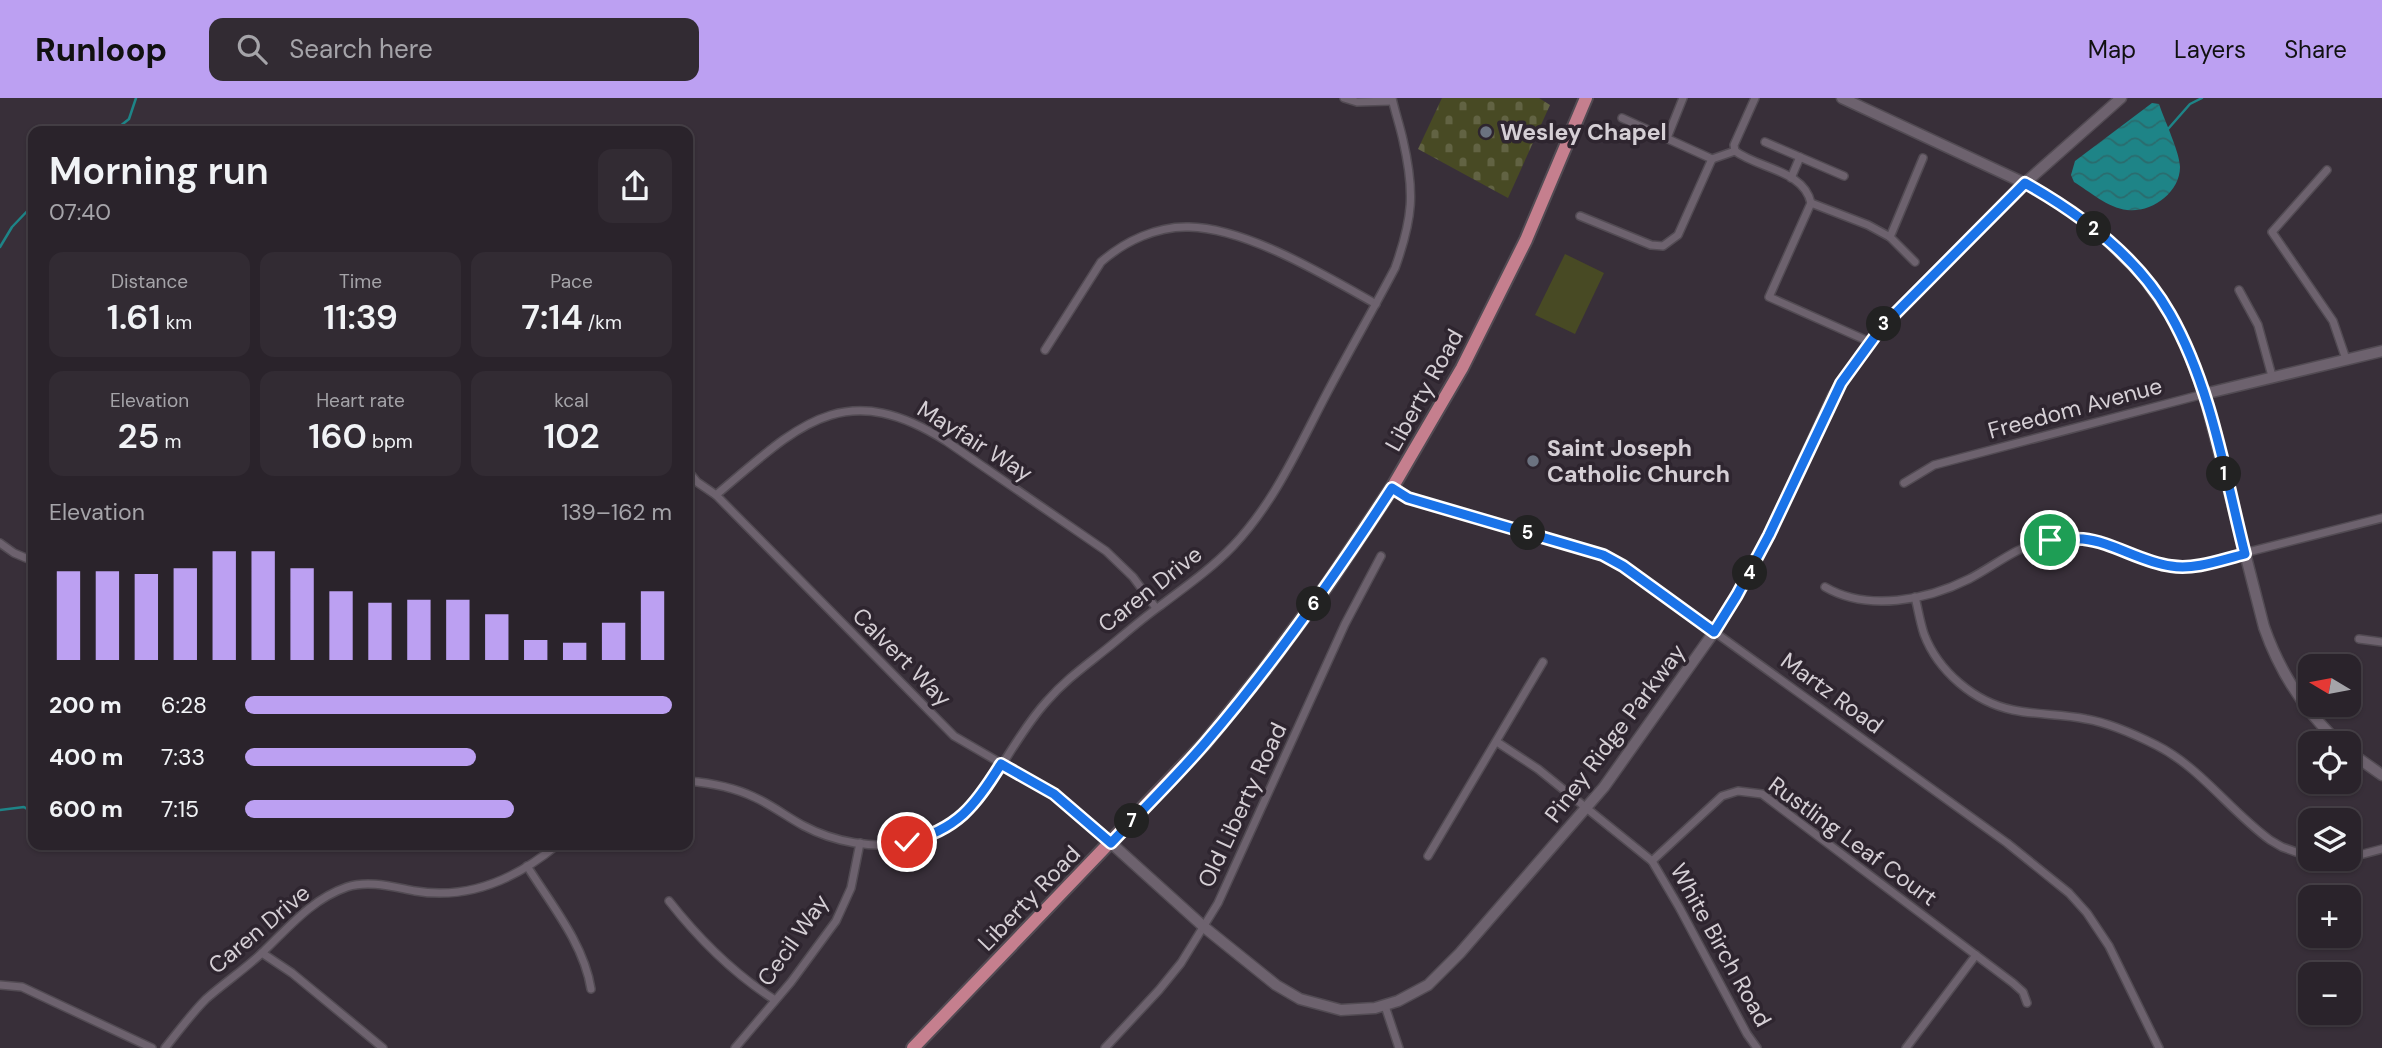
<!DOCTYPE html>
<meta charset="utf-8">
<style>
:root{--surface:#2a232b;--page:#322b33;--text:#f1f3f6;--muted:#a5a4a9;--line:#464047;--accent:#bca0f2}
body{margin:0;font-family:"DM Sans",sans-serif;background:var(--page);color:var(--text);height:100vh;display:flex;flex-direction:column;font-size:26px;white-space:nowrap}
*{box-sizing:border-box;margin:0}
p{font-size:23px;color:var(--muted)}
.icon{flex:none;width:38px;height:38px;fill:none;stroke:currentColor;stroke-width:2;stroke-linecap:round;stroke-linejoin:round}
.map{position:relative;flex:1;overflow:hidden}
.drawer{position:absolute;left:28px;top:28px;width:665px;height:724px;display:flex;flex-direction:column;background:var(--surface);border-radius:14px;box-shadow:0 2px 5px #0004,0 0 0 2px var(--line)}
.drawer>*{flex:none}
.needle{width:46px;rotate:280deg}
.controls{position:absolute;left:2298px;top:556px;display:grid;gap:14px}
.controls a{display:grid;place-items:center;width:63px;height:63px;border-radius:14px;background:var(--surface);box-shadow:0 2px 5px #0004,0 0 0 2px var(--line);font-size:35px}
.pin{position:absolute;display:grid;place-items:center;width:60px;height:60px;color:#fff;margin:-30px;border:4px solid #fff;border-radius:50%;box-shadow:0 2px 7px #0007}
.km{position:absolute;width:35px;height:35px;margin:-18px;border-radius:50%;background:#222;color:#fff;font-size:19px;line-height:35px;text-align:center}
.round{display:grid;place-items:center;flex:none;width:74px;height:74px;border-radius:14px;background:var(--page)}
.head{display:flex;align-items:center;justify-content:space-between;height:119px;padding:0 21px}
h1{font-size:38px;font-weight:600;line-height:52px}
.metrics{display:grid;grid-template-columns:repeat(3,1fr);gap:10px;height:119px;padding:7px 21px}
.metrics div{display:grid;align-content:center;border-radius:14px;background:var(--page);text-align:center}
.metrics b{font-size:35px;font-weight:600}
.metrics small{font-size:19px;font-weight:400}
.metrics p{font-size:19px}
.chart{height:196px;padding:14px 21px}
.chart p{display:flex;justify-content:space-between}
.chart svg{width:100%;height:126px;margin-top:7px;stroke:var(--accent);stroke-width:6}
ul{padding:0 21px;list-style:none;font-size:23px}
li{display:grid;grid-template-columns:112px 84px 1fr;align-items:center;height:52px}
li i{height:18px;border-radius:9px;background:var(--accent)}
header{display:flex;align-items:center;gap:42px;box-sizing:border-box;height:98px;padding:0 35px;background:var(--accent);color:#111}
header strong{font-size:33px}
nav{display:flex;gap:38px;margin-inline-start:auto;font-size:24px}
.search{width:490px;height:63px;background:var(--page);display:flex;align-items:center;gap:18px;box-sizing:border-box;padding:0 24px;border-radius:14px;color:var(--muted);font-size:26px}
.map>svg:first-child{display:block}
.cemetery{fill:url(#cemetery-stones)}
.pitch{fill:#484a24}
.water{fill:url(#water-waves)}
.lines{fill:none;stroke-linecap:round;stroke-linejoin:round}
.stream{stroke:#1e8487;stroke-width:2.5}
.minor-casing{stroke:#524b53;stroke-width:10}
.tertiary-casing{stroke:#524b53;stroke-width:13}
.primary-casing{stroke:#524b53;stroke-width:16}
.minor{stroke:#6d626e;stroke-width:7}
.tertiary{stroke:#6d626e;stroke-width:10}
.primary{stroke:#c57f8e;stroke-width:12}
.route-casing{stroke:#fff;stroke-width:14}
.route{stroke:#1a73e8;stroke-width:9}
.worship-dot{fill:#6b7280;stroke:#2e252f;stroke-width:2.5}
.labels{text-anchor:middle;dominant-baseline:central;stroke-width:7;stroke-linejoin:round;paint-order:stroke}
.poi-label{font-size:23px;font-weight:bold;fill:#d5cfd5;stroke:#2e252f;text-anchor:start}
.street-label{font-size:23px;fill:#d5cfd5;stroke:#2e252f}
</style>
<header>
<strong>Runloop</strong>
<div class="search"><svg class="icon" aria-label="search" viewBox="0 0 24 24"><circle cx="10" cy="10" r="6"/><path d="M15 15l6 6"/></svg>Search here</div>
<nav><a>Map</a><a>Layers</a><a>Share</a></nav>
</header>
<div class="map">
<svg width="2382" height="950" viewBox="0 0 2382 950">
<defs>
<pattern id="cemetery-stones" width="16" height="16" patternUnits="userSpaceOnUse" patternTransform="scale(1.75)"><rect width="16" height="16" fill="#484a24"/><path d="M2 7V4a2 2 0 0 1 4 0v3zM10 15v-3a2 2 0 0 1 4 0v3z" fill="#626343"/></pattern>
<pattern id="water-waves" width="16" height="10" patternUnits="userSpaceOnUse" patternTransform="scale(1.75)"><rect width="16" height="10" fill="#1e8487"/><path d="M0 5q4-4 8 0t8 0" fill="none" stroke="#2a6c6e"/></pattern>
</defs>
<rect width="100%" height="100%" fill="#382f39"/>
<!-- cemetery -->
<polygon class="cemetery" points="1442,0 1539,0 1550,7 1508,100 1418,51"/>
<!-- pitch -->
<polygon class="pitch" points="1565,156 1604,175 1575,236 1535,217"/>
<!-- water -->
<path class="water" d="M2152,5L2159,6C2164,21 2180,55 2180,69C2180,95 2151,115 2127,112C2108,110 2089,93 2074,84L2071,77L2075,63Z"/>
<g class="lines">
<!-- stream -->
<g class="stream">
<polyline points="2168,31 2190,6 2202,0"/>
<polyline points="114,33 129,21 136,0"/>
<polyline points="0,149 12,129 33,107"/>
<polyline points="0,712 24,709 33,715"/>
</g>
<defs>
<g id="minor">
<polyline points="1344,0 1357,4 1392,3"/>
<polyline points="1622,20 1712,61 1735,53"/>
<polyline points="1667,40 1683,0"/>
<polyline points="1765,44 1844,78"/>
<path d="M1735,53C1759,71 1804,72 1811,105L1769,199L1870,244"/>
<polyline points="1735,53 1734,47 1755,0"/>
<polyline points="2327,72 2272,134 2333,223 2346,261"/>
<polyline points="1791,80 1800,59"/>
<polyline points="1811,105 1868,127 1890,139 1915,164"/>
<polyline points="1580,118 1651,147 1663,148 1678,137 1712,61"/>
<polyline points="1890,139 1923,60"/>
<polyline points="2239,192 2258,227 2272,278"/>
<path d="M1045,252L1101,164C1125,143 1157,128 1189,129C1247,130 1326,178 1376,206"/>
<polyline points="688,373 697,384 716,397 954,638 1054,696 1111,744"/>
<polyline points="1904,385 1934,367 2204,296"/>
<polyline points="1392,390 1408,400 1603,457 1623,468 2007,745 2069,795 2087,815 2109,848 2159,950"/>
<path d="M716,397C796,330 842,277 946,343L1106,453L1133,479L1156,510"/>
<polyline points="0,445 14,455 33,463"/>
<path d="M1825,489C1868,514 1927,502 1969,481C1993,469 2014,450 2041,444C2058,441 2077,439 2094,443C2130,452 2159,472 2197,467L2382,420"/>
<path d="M1915,499C1918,511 1920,524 1924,536C1938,573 1974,604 2013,612C2037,617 2062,616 2086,621C2110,625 2134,636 2156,647C2200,669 2230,713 2270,742L2282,749L2310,759"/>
<polyline points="2359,541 2382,544"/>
<polyline points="1497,644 1538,671 1652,763 1679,809 1747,936 1757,950"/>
<path d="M688,683C711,685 733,689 754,699C772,707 787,719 804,728C834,744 873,751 907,745C984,729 1000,654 1047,603C1066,581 1088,566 1110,548C1127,534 1143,520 1160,508C1185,489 1211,471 1233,448C1275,404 1299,348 1327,295C1349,253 1373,212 1395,170C1413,120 1415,94 1403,42C1400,28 1395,14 1392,0"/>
<polyline points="1428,758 1543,564"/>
<polyline points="2348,760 2382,751"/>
<polyline points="2322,761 2332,761"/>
<polyline points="1652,763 1722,698 1738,693 1762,696 2013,885 2023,894 2027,905"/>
<path d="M527,768C551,806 584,846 591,891"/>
<path d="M669,803C699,841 734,876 775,902"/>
<polyline points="262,855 292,875 383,950"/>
<polyline points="0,887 22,889 152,950"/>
<polyline points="1385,908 1399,950"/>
<path d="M165,950C178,934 191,916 206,901C224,885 245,871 263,854C289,829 312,801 347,789C369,782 393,789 415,793C468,802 516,781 557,747"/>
<polyline points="735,950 791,884 836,823 851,790 860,745"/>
<polyline points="1105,950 1159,892 1181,865 1218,805 1345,526 1381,458"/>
<polyline points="1906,950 1976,857"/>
</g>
<g id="tertiary">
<path d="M1842,0L2035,90L2073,114L2101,136L2142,177L2169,215L2188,252L2204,296L2264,529C2280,575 2304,612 2340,646"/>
<polyline points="2204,296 2382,253"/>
<polyline points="2348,653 2382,677"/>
<polyline points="1111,745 1204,829 1276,887 1300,901 1341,912 1375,910 1398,903 1428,887 1460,855 1604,689 1714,534 1737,497 1769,437 1833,298 1870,244 1904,206 2025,85 2121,0"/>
</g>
<polyline id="primary" points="913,950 1205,645 1265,571 1328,486 1392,390 1462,270 1526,142 1586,0"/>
</defs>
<!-- minor casing -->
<use href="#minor" class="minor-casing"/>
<!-- tertiary casing -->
<use href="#tertiary" class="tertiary-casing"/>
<!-- primary casing -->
<use href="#primary" class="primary-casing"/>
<!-- minor -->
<use href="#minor" class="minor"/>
<!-- tertiary -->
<use href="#tertiary" class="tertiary"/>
<!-- primary -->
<use href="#primary" class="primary"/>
</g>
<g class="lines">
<defs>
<path id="route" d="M907,744C957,732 975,708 1001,666L1054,696L1111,745C1143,711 1176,679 1206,644C1275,564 1335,478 1392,390L1408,400L1603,457L1623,468L1714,534L1737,497L1769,437L1841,285L1881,230L2025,85C2082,117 2138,159 2170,216C2211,288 2225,377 2245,456C2221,462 2195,472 2171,468C2140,464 2113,444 2083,441C2072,440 2061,441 2050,442"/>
</defs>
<!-- route casing -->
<use href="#route" class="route-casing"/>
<!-- route -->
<use href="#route" class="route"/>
</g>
<!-- markers -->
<g class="worship-dot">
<circle cx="1486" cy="34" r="7"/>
<circle cx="1533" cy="363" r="7"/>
</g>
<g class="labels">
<!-- poi labels -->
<g class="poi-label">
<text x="1500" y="34">Wesley Chapel</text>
<text x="1547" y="350">Saint Joseph<tspan x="1547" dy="26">Catholic Church</tspan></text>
</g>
<!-- street labels -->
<g class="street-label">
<text transform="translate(1424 292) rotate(-61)">Liberty Road</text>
<text transform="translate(2075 310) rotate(-15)">Freedom Avenue</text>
<text transform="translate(975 343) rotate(32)">Mayfair Way</text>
<text transform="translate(1150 491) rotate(-38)">Caren Drive</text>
<text transform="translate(902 559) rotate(45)">Calvert Way</text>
<text transform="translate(1832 595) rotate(36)">Martz Road</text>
<text transform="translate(1615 635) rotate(-53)">Piney Ridge Parkway</text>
<text transform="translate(1242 707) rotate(-65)">Old Liberty Road</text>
<text transform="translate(1853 743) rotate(36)">Rustling Leaf Court</text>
<text transform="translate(1029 800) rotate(-46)">Liberty Road</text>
<text transform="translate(259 831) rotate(-40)">Caren Drive</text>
<text transform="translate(793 842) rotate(-55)">Cecil Way</text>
<text transform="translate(1721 847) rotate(61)">White Birch Road</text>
</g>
</g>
</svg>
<div class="controls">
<a><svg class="needle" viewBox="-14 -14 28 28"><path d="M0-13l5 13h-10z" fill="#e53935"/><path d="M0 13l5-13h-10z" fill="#a5a4a9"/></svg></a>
<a><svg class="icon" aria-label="locate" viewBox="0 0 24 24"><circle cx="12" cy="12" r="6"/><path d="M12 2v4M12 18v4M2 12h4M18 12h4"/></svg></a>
<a><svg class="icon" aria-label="layers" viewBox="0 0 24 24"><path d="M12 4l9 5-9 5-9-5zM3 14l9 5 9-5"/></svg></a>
<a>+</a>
<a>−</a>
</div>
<div class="pin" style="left:2050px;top:442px;background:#1e9e55"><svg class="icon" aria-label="arrive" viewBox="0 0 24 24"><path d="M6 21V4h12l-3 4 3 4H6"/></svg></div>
<div class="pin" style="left:907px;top:744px;background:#d93025"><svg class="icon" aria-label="check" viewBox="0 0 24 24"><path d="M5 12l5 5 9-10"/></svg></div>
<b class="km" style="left:2224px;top:376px">1</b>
<b class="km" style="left:2094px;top:131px">2</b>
<b class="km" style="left:1884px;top:226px">3</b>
<b class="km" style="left:1750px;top:475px">4</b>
<b class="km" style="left:1528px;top:435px">5</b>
<b class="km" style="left:1314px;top:506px">6</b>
<b class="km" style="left:1132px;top:723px">7</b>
<section class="drawer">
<div class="head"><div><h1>Morning run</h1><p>07:40</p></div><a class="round"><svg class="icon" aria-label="share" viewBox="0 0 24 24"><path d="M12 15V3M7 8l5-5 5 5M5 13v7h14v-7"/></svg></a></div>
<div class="metrics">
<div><p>Distance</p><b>1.61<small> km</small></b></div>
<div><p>Time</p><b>11:39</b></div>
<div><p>Pace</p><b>7:14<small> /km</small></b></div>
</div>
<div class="metrics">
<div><p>Elevation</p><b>25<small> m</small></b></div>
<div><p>Heart rate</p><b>160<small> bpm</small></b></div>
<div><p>kcal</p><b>102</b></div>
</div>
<div class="chart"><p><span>Elevation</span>139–162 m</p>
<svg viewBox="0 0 160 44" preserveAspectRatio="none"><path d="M5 44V13M15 44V13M25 44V14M35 44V12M45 44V6M55 44V6M65 44V12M75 44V20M85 44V24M95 44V23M105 44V23M115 44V28M125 44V37M135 44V38M145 44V31M155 44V20"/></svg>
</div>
<ul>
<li><b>200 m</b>6:28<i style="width:100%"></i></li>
<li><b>400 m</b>7:33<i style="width:54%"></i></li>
<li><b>600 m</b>7:15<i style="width:63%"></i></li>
</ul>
</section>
</div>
